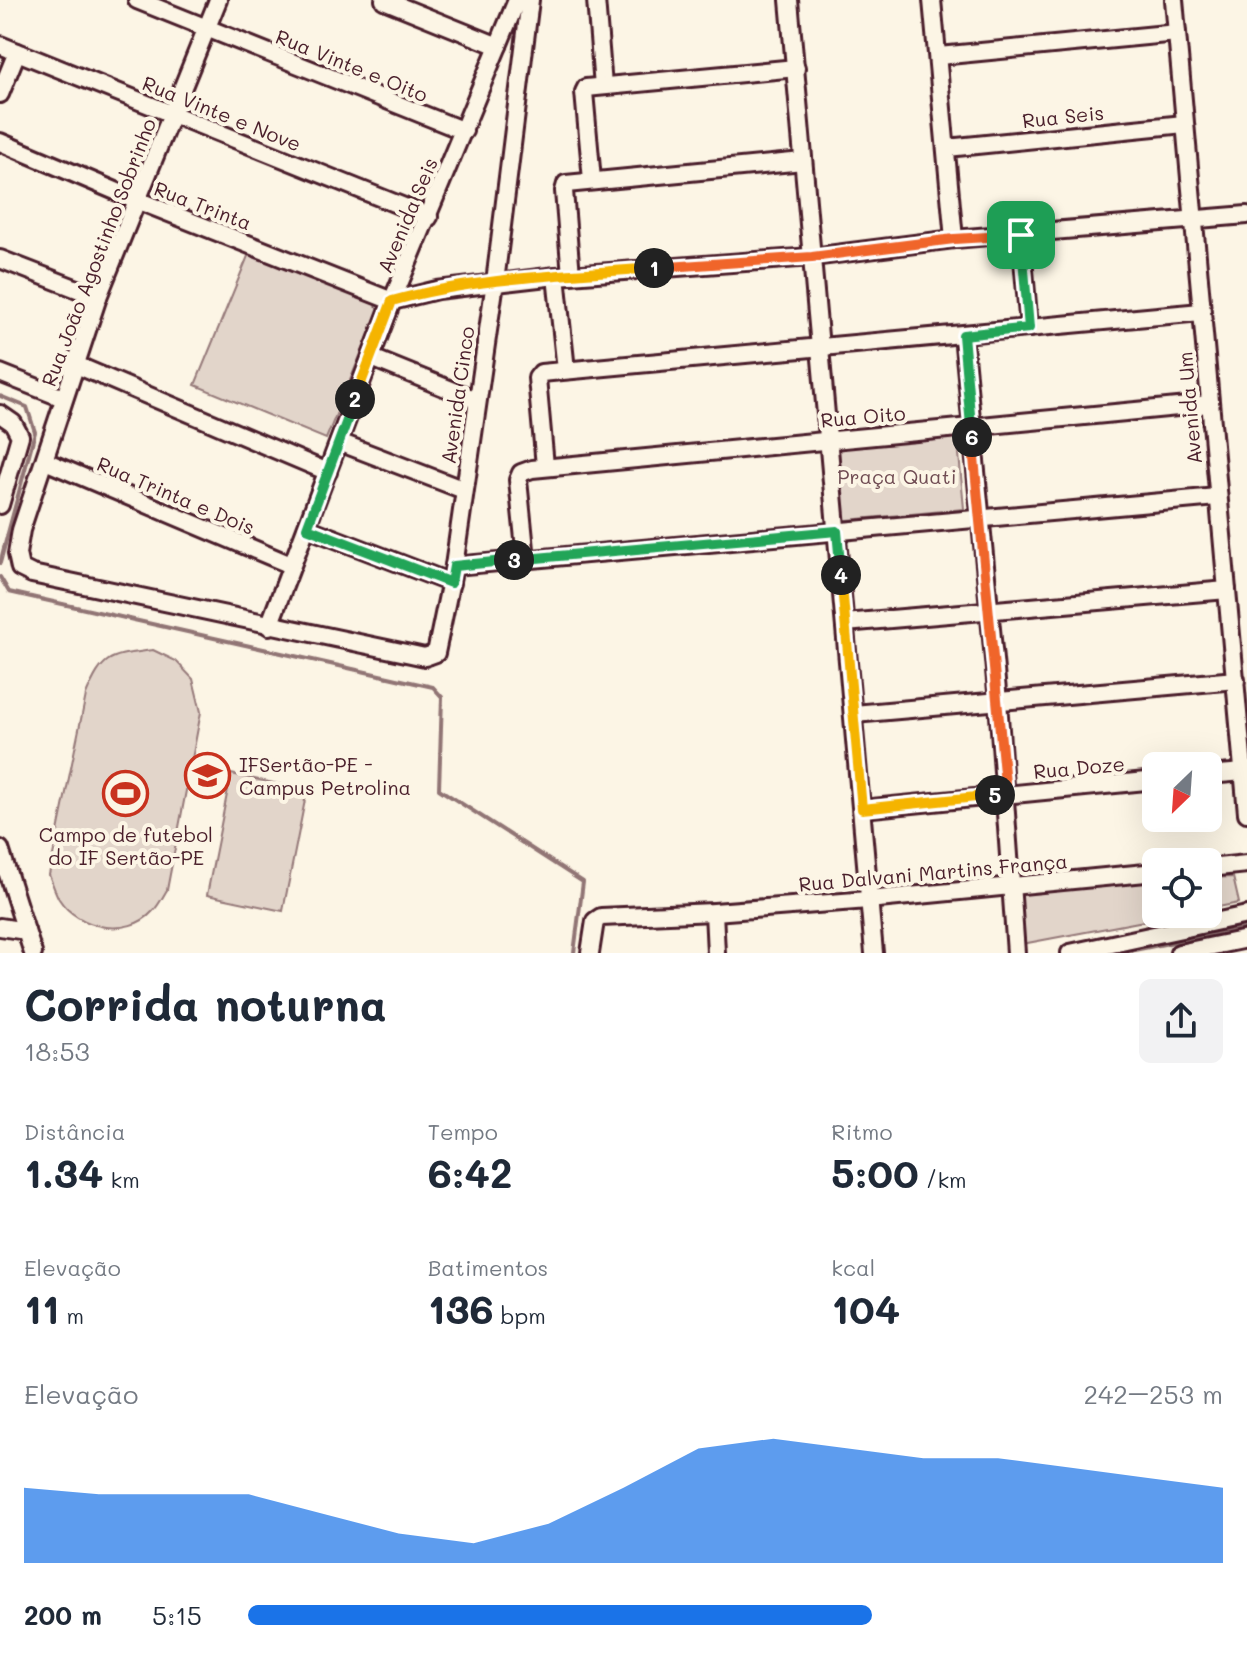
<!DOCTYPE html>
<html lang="pt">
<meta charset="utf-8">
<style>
:root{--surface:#fff;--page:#f2f2f3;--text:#1f2937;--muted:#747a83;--accent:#1a73e8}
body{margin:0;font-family:Mali,sans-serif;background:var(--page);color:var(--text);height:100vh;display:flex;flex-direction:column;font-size:30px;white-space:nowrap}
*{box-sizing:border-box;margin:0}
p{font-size:26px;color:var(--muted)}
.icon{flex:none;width:44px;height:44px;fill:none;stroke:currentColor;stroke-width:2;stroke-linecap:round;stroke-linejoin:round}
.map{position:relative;height:953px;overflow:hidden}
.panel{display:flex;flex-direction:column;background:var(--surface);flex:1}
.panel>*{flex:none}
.needle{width:52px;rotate:205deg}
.tools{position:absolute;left:1142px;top:752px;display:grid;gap:16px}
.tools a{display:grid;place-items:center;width:80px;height:80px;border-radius:12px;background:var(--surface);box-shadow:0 8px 32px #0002;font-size:40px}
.pin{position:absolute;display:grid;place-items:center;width:68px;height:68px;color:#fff;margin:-34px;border-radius:16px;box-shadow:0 4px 12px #0006}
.km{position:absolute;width:40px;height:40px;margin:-20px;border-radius:50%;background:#222;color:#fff;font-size:22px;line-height:40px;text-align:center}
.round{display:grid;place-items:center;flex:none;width:84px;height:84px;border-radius:12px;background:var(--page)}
.overview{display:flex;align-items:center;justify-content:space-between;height:136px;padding:0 24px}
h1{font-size:44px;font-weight:700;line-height:60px}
.metrics{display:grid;grid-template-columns:repeat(3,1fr);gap:12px;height:136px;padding:8px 24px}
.metrics div{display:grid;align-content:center}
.metrics b{font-size:40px;font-weight:700}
.metrics small{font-size:22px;font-weight:400}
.metrics p{font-size:22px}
.chart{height:224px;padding:16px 24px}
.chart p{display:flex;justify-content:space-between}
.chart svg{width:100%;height:144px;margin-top:8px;fill:var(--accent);opacity:.7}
ul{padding:0 24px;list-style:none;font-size:26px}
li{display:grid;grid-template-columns:128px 96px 1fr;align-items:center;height:60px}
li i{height:20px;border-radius:10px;background:var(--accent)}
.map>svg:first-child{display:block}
.green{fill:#e2d5ca;stroke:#967a7a;stroke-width:2}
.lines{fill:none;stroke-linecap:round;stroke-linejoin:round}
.stream{stroke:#917474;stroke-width:4}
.minor-casing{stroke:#4a1f2b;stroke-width:22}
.minor{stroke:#fcf5e5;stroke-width:16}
.split-1-casing{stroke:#fff;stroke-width:16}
.split-2-casing{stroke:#fff;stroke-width:16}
.split-3-casing{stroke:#fff;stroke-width:16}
.split-4-casing{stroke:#fff;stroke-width:16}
.split-5-casing{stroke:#fff;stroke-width:16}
.split-6-casing{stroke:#fff;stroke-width:16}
.split-7-casing{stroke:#fff;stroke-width:16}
.split-1{stroke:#f0652b;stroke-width:10}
.split-2{stroke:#f5b400;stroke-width:10}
.split-3{stroke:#22a559;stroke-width:10}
.split-4{stroke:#22a559;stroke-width:10}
.split-5{stroke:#f5b400;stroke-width:10}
.split-6{stroke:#f0652b;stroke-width:10}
.split-7{stroke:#22a559;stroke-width:10}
.labels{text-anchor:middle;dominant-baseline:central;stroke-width:8;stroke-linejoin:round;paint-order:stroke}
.street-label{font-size:20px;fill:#4a1f2b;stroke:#fcf5e5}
.park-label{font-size:20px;fill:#704c53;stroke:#fcf5e5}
.poi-label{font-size:20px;fill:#4a1f2b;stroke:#fcf5e5;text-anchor:start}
</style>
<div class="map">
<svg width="1247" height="953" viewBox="0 0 1247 953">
<rect width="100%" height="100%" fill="#fcf5e5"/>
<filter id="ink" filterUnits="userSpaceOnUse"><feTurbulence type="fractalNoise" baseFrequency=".0125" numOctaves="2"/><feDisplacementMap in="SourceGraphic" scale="16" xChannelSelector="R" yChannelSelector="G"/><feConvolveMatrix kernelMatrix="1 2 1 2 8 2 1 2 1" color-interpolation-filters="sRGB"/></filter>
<g filter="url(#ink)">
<!-- green -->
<g class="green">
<polygon points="250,251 381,305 326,439 195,385"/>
<polygon points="957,432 964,509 837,521 829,444"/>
<path d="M153,650L176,661L193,679L201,712L167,890C163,896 159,905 153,911C128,939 78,929 59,899C55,892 52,882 49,875L86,695C104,653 110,656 153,650Z"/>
<polygon points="231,774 307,790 283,911 207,895"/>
<polygon points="1233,877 1239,903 1208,909 1208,878"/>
<polygon points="1156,881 1156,914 1181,914 1022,944 1019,888"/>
</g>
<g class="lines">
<!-- stream -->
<g class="stream">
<polyline points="0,396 27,407 35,432 0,563"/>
<polyline points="0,577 9,592 433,687 442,697 439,789 583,882 574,953"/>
<polyline points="1120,953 1247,927"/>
</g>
<defs>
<g id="minor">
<polyline points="137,0 464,131"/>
<polyline points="218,0 98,297 21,530 17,554 20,568 32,574 425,657 436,653 454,566 495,282 530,0"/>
<polyline points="384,0 498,46"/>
<polyline points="596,0 603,86"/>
<polyline points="789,0 874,953"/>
<polyline points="932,0 954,239"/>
<polyline points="1174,0 1247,813"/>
<polyline points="0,45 429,217"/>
<polyline points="939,56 1177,33"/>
<polyline points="0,94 17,52"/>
<polyline points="0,142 139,201 392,301 437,290 556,276 812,257 954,239 1247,215"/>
<polyline points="947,148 1184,124"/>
<polyline points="592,180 584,92 586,88 796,68"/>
<polyline points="1021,235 1029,328"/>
<polyline points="0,259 98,297"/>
<polyline points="571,275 564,191 566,184 803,161"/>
<polyline points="556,276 566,370"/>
<polyline points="963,335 998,702 1016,953"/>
<polyline points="372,358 476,400"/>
<polyline points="74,364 328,472"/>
<polyline points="0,373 63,398"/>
<polyline points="0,414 13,423 20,436 0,505"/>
<polyline points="339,442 464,490"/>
<polyline points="45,461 291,565"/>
<polyline points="545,466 537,378 541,373 1201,312"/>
<polyline points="307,528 451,583"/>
<polyline points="526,559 518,480 521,473 532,469 1209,404"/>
<polyline points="454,566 1217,497"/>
<polyline points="845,623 1227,590"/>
<polyline points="269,626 392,301 517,0"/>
<polyline points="854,714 1236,680"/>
<polyline points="1208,775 1244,772"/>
<polyline points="862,809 1156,780"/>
<polyline points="0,849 33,953"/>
<polyline points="1208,868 1247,864"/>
<polyline points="714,912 716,953"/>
<polyline points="0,927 26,931"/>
<polyline points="590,953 595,921 601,917 714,912 868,900 1156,872"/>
<polyline points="1070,953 1247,915"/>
<polyline points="1179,953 1247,939"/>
</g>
</defs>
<!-- minor casing -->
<use href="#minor" class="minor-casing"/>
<!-- minor -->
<use href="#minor" class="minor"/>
</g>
</g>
<g class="lines" filter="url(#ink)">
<defs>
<polyline id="split-1" points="654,268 812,257 954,239 1021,235"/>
<path id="split-2" d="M355,399L392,301C477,277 567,275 654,268"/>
<polyline id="split-3" points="355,399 307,528 451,583 454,566 514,560"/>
<polyline id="split-4" points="514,560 837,531 841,575"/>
<polyline id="split-5" points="841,575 862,809 995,795"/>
<polyline id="split-6" points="972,437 1006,794 995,795"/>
<polyline id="split-7" points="972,437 963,335 1029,328 1021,235"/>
</defs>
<!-- split-1 casing -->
<use href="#split-1" class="split-1-casing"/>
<!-- split-2 casing -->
<use href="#split-2" class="split-2-casing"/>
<!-- split-3 casing -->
<use href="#split-3" class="split-3-casing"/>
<!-- split-4 casing -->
<use href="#split-4" class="split-4-casing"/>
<!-- split-5 casing -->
<use href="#split-5" class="split-5-casing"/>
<!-- split-6 casing -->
<use href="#split-6" class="split-6-casing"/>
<!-- split-7 casing -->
<use href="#split-7" class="split-7-casing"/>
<!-- split-1 -->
<use href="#split-1" class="split-1"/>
<!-- split-2 -->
<use href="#split-2" class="split-2"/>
<!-- split-3 -->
<use href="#split-3" class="split-3"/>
<!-- split-4 -->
<use href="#split-4" class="split-4"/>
<!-- split-5 -->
<use href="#split-5" class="split-5"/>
<!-- split-6 -->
<use href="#split-6" class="split-6"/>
<!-- split-7 -->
<use href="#split-7" class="split-7"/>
</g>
<!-- icons -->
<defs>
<symbol id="university-ring" viewBox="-11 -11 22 22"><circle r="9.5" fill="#fcf5e5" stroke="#c8321e" stroke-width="1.5"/><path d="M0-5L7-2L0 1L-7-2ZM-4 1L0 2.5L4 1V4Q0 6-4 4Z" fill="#c8321e"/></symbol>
<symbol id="stadium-ring" viewBox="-11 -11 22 22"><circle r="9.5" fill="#fcf5e5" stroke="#c8321e" stroke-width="1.5"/><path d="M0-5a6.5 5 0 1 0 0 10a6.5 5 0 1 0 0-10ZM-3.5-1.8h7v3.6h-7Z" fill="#c8321e"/></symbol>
</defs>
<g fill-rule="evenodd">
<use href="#university-ring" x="182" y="750" width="51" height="51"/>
<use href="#stadium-ring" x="100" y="768" width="51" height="51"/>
</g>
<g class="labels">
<!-- street labels -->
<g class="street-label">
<text transform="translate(352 65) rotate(22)">Rua Vinte e Oito</text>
<text transform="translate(222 113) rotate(22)">Rua Vinte e Nove</text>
<text transform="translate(1063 116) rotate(-6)">Rua Seis</text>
<text transform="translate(203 205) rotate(21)">Rua Trinta</text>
<text transform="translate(407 215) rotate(-67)">Avenida Seis</text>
<text transform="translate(98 252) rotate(-69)">Rua João Agostinho Sobrinho</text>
<text transform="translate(457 395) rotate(-82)">Avenida Cinco</text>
<text transform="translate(1189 408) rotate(-95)">Avenida Um</text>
<text transform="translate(863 416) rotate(-5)">Rua Oito</text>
<text transform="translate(176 495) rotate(23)">Rua Trinta e Dois</text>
<text transform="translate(1079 767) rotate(-5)">Rua Doze</text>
<text transform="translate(933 872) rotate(-5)">Rua Dalvani Martins França</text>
</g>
<!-- park labels -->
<g class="park-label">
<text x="897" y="476">Praça Quati</text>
</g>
<!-- poi labels -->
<g class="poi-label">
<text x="239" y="764">IFSertão-PE -<tspan x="239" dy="23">Campus Petrolina</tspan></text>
<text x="126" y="834" text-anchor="middle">Campo de futebol<tspan x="126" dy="23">do IF Sertão-PE</tspan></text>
</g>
</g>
</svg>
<div class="tools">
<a><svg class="needle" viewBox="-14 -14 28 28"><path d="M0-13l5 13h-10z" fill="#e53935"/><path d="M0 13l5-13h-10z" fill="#747a83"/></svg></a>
<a><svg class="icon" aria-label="locate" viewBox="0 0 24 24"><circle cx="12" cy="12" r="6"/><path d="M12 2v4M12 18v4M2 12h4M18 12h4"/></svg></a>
</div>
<div class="pin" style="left:1021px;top:235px;background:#1e9e55"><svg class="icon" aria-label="arrive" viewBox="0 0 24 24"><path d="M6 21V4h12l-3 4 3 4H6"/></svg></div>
<b class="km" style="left:654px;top:268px">1</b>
<b class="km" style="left:355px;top:399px">2</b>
<b class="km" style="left:514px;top:560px">3</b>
<b class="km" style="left:841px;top:575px">4</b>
<b class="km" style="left:995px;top:795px">5</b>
<b class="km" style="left:972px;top:437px">6</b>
</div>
<section class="panel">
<div class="overview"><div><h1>Corrida noturna</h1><p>18:53</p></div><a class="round"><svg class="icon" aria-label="share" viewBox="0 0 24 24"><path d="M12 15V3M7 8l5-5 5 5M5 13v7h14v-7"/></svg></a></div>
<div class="metrics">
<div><p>Distância</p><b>1.34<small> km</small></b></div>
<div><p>Tempo</p><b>6:42</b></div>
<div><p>Ritmo</p><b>5:00<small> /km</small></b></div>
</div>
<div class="metrics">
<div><p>Elevação</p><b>11<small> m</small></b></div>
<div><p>Batimentos</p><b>136<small> bpm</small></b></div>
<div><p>kcal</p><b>104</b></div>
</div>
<div class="chart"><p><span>Elevação</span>242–253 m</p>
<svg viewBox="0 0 160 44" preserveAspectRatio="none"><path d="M0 44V21L10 23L20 23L30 23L40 29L50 35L60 38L70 32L80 21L90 9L100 6L110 9L120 12L130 12L140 15L150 18L160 21V44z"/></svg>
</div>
<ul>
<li><b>200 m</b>5:15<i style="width:64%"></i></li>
</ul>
</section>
